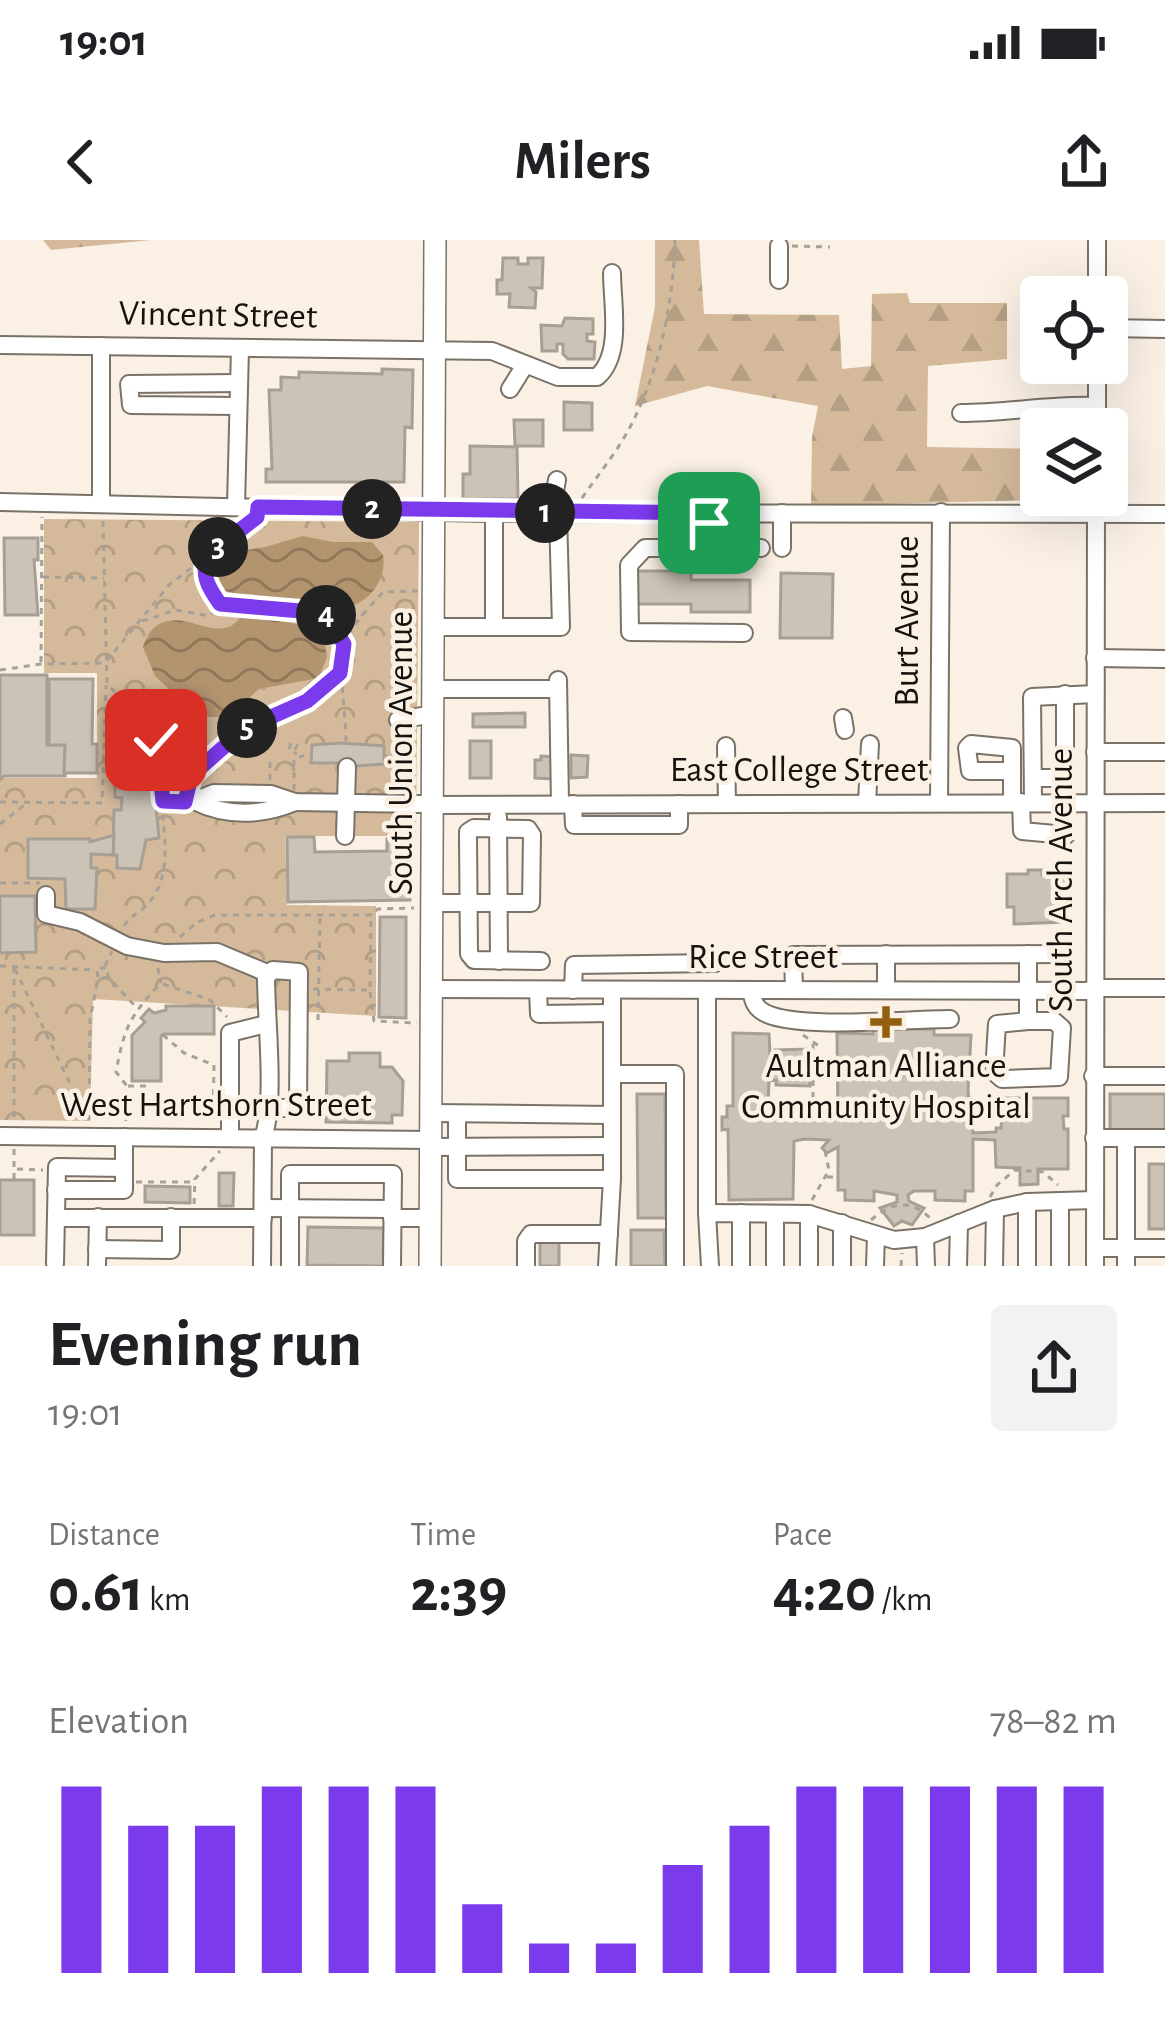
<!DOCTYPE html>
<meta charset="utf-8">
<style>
:root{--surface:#fff;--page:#f2f2f2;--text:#202124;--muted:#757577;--accent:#7c3aed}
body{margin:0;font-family:"Alegreya Sans",sans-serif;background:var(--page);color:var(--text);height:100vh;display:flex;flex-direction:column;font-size:45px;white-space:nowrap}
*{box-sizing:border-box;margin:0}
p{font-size:39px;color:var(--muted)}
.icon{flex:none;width:66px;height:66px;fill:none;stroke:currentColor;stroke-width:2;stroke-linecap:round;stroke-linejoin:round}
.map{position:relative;height:1026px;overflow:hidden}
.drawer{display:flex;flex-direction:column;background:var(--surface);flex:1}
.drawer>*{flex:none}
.controls{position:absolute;left:1020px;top:36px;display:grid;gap:24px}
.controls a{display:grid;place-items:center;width:108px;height:108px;border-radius:12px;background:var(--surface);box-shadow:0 12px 48px #0002;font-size:60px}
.pin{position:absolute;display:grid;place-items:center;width:102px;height:102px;color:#fff;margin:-51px;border-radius:24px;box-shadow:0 6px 18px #0006}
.km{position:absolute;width:60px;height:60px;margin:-30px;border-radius:50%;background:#222;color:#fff;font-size:33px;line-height:60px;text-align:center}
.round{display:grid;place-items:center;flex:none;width:126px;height:126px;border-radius:12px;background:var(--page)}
.headline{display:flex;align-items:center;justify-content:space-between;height:204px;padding:0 48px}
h1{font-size:66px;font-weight:600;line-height:90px}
.stats{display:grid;grid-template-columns:repeat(3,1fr);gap:18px;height:204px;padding:12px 48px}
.stats div{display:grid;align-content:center}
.stats b{font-size:60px;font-weight:600}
.stats small{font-size:33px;font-weight:400}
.stats p{font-size:33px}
.chart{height:336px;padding:24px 48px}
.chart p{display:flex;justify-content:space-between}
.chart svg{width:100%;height:216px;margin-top:12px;stroke:var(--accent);stroke-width:6}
.status{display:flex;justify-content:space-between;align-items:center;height:84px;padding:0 60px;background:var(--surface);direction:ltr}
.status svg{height:33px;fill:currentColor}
header{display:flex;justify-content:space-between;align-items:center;height:156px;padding:0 48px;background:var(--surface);font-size:54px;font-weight:600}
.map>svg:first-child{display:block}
.forest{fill:url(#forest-firs)}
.park{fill:url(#park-crowns)}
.water{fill:url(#water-waves)}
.building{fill:#ccc3b7;stroke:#a89f94;stroke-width:3}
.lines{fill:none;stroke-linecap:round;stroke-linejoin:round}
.minor-casing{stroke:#7b7267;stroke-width:20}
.major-casing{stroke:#7b7267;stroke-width:24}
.path{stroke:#a7a097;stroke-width:3;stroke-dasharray:6 6;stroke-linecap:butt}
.minor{stroke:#fff;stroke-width:16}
.major{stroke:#fff;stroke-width:21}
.route-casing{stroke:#fff;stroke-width:24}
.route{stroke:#7c3aed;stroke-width:15}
.poi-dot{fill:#91600f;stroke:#faf0e4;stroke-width:4.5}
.labels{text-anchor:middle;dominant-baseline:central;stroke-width:9;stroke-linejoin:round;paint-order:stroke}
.street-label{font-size:36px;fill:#16120e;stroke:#faf0e4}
.poi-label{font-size:36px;fill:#16120e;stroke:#faf0e4}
</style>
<div class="status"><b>19:01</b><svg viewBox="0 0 49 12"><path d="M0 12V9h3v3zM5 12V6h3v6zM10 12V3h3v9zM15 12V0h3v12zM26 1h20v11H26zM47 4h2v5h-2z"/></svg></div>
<header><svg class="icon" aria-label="back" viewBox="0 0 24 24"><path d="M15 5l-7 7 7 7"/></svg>Milers<svg class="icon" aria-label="share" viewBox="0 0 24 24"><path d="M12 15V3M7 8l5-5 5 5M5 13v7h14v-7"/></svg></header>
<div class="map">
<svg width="1165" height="1026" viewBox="0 0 1165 1026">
<defs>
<pattern id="forest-firs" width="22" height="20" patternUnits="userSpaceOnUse" patternTransform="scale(3)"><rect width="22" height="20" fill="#d4ba9b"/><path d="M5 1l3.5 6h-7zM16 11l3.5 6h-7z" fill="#b59f84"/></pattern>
<pattern id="park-crowns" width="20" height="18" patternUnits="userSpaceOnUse" patternTransform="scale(3)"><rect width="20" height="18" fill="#d4ba9b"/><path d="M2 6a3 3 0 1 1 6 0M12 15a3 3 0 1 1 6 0" fill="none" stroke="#b59f84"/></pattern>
<pattern id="water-waves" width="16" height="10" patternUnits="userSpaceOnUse" patternTransform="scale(3)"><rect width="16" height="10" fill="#b2946f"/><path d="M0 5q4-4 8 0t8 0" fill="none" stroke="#90775a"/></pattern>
</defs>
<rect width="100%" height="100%" fill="#faf0e4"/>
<!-- forest -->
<g class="forest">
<polygon points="43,0 151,0 51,10"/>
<polygon points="655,0 699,0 704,74 839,75 842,129 871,126 872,54 907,53 910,63 1007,63 1007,119 928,126 927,207 1041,209 1041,255 1079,255 1078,259 811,266 812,197 818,166 707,146 635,166 655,67"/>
</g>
<!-- park -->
<polygon class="park" points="44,279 419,282 416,596 285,596 287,665 376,666 376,776 93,759 90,881 0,880 0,538 97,538 97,433 44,433"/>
<!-- water -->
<path class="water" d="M303,296L333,302H372L383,315C385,328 382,340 373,351C346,384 300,361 265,357L259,370L262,378L316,387L323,392L327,417L319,438L259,449L228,477H199L155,436L143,407C148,394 153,384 168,381C191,375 224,404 241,376C244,372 245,363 241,358C237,353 222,351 215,346L214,322L221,314L265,307Z"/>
<!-- building -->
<g class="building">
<polygon points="503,18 518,18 518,24 528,24 528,18 543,18 542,48 531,48 536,52 535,68 509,67 510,54 497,54 497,40 502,40"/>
<polygon points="565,78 593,79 593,94 587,94 587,101 595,102 594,119 568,119 563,114 563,104 557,104 557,111 542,111 541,85 562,86"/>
<polygon points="382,129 413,130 412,188 405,187 404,242 266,242 266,229 272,229 269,150 281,150 281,137 299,138 299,132 382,134"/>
<polygon points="564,162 592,163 592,190 564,190"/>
<polygon points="514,180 543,180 543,206 515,206"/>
<polygon points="470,206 517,207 518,259 463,259 463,234 470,234"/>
<polygon points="4,298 38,298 38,320 34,320 38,375 5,375"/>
<polygon points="633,331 691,331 691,340 750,340 750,372 691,372 691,364 633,364"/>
<polygon points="781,333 833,334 832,398 780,398"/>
<polygon points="0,435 47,435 47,505 65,505 65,536 4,536 0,540"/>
<polygon points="49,439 93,439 92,504 97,504 97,533 64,533 65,505 49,505"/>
<polygon points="525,473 525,487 473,487 473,474"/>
<polygon points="121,494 141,495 141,506 150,504 159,598 146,600 140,629 117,628 117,615 113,615 114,570 121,570 122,558 115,557 115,506 120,506"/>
<rect x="470" y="501" width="21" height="37"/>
<polygon points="341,503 384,506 384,524 342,527 339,523 311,523 312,505"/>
<polygon points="571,515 588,516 587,537 571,538"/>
<polygon points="541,516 555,517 553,539 535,538 535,520 541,520"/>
<polygon points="114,595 113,615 91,614 91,628 97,628 95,669 66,669 65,639 28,638 28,599 90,599 90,602"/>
<polygon points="287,597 314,597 315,612 387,611 387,599 409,598 410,660 288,662"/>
<polygon points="1028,630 1042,630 1042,634 1064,631 1071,637 1073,648 1065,648 1064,682 1014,684 1014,667 1007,667 1007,634 1028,634"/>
<polygon points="0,656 35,656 36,712 0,713"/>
<polygon points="380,677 406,677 406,778 379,777"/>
<polygon points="166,766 214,766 214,794 164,794 161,796 161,841 132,841 132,795 145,782 141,778 149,769 154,773 166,770"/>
<polygon points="873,789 934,789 934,795 971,795 968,851 973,893 996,892 996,888 1001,888 1002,876 995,876 995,858 1068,858 1068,876 1063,876 1064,889 1068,889 1068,929 1038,929 1038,944 1020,945 1020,928 996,927 995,900 973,899 973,951 965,951 965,961 935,960 935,951 914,951 908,955 909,961 924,968 912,985 902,981 894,986 880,968 897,962 897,955 874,951 874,961 845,960 845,950 838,950 838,907 827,913 822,908 829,900 805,899 794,901 793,959 729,960 728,889 722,890 722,877 727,877 727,866 733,866 733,793 769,794 770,814 775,814 775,810 810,809 810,846 776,845 776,840 769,841 768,866 804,866 805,877 838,877 837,793 873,794"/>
<polygon points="349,813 380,813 380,827 392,827 403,841 402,875 392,875 392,883 326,882 327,821 349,821"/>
<polygon points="637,854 665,854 666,978 638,978"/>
<rect x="1110" y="854" width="55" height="36"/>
<rect x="1149" y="924" width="16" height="65"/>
<polygon points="219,933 234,933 233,966 219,966"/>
<rect x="0" y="940" width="34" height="55"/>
<polygon points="145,946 190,947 190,963 145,962"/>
<polygon points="308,987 384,988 383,1018 389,1022 385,1026 307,1025"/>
<polygon points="631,990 664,990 665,1026 631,1026"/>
<rect x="540" y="997" width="19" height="29"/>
</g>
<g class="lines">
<defs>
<g id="minor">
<polyline points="1097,0 1097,57"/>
<polyline points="779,6 779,40"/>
<polyline points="1107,88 1165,89"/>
<path d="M0,105L492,111L558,137H597C623,115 612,64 612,33"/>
<polyline points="101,106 101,264"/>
<polyline points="510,149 525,125"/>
<polyline points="238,166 131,165 129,144 239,143"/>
<path d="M961,173C1007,173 1051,164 1097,166"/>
<polyline points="1097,189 1097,123"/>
<polyline points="0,262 485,273 1165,274"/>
<polyline points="236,266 240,108"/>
<polyline points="551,273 557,240"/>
<polyline points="709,273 709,308 761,308"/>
<polyline points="782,273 782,308"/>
<polyline points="709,308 645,308 629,325 630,392 744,393"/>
<polyline points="434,387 561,387 558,273"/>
<polyline points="494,387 494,273"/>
<polyline points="1095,418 1165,419"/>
<polyline points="558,440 560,564"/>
<polyline points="434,449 550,449"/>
<polyline points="843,478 845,490"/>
<polyline points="398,480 434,474"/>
<polyline points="726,506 727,564"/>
<polyline points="1095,512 1165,512"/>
<polyline points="1012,531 970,531 967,508 971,504 1012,508 1012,562"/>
<polyline points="1033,538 1061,538 1065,534 1065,454"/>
<polyline points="163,561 194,561 214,553 271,554 295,562 420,564"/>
<path d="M194,561C227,577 261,576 295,562"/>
<polyline points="1021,562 1022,591 1066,595"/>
<polyline points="1033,562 1032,457 1095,454"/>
<polyline points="867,563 870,504"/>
<polyline points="939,563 941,272"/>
<polyline points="573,564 574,585 679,585 679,564"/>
<polyline points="434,565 1165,563"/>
<polyline points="498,577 499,721"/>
<polyline points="345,596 347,527"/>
<polyline points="46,655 46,674 80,682 127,706 164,713 217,712 267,733"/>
<path d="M433,663C465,663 497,663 529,663H531L532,595L528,589L474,588L468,592V598L469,714L474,720L541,721"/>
<polyline points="886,714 886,750"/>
<polyline points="1093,748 1165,748"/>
<polyline points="433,749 1093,751"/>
<polyline points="538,750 539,774 612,773"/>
<polyline points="573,750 574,725 716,723"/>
<polyline points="707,750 707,973"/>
<path d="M751,750C753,761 755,768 765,773C798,790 909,779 950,779"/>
<polyline points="794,750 793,715 1065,714"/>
<polyline points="1028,781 1054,781 1062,788 1059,837 1002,839 994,832 997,784 1028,781 1028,714"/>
<polyline points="612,834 675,834 675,1026"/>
<polyline points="1093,836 1165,836"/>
<polyline points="432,873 612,875"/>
<polyline points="457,874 457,939 612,939"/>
<polyline points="0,896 431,900"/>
<polyline points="230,898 230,793 266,784"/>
<polyline points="1094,898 1165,898"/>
<polyline points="1126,898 1126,1008 1165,1008"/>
<polyline points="431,907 612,906"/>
<polyline points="56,950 124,950 124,897"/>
<polyline points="1027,962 1027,1026"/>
<polyline points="263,968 392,969"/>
<polyline points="775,974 775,1026"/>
<polyline points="56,978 263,978"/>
<polyline points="392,978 430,978"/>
<polyline points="1095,1008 1126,1008 1126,1026"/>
<polyline points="97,1009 171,1010 171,977"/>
<polyline points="55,1023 57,927 124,928"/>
<polyline points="97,1026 98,977"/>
<path d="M262,1026L263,898C276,861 266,780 266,737L273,730L299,732L298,868H268"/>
<polyline points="290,1026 290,934 393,934 392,1026"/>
<polyline points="526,1026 526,1001 531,994 609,994"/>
<polyline points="607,1026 612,939 612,750"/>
<polyline points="710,1026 707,973 809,974 894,1000 925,997"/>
<polyline points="741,1026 741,973"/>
<polyline points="809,1026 809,974"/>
<polyline points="842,1026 842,983"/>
<polyline points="875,1026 876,995"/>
<polyline points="926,1026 925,997 995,969 1027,962 1094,960"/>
<polyline points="958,1026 959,983"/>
<polyline points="994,1026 995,969"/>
<polyline points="1060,1026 1060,961"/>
<polyline points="1095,1026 1096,255"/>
</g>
<polyline id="major" points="430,1026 435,0"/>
</defs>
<!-- minor casing -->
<use href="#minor" class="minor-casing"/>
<!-- major casing -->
<use href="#major" class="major-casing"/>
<!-- path -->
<g class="path">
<polyline points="792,6 830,7"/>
<path d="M582,258C598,235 616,213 629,189C660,131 673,64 675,0"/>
<polyline points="103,281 107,443 154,496 160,510 162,546"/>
<polyline points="208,317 207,345 221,364 363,375"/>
<polyline points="43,337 104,338"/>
<polyline points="325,374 342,402"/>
<polyline points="142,381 176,370 210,376 220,364"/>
<polyline points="41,422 42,277"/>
<polyline points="0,430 41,424 105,423 169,345 251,282"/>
<polyline points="394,496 397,507 394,519"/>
<path d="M346,501C346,479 338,423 343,406C349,387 371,366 383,352L418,351"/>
<polyline points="295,510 297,505 291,503 289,509 297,514"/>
<polyline points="384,515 394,520 394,549"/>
<polyline points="270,522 270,540"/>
<polyline points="186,548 191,536 244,489 307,461 340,433"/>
<polyline points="294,550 294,519 308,514"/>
<polyline points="0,562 102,563 106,445"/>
<polyline points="0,584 27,563"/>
<polyline points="0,643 40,643"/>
<path d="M124,686C130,676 136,675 145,667C171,642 165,605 163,573"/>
<polyline points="180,697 196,683 215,675 370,675 378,669 414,668"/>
<polyline points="0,726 95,730"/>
<polyline points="105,726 112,711"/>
<polyline points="14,727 14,882"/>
<polyline points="158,728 161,743"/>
<polyline points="15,729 86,877"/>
<polyline points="108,737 98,739 97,728 107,728 108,737 137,768"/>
<polyline points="163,744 210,760 227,777"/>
<polyline points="313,749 370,750 371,673"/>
<polyline points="370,752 374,781 417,783"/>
<polyline points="318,780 320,676"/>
<polyline points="163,795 184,813 214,825 213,883"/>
<polyline points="803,795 819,806"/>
<polyline points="128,846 146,846 146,841"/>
<polyline points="808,869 813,857 813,803"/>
<polyline points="89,880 90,779 98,739"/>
<path d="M126,881L127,846L116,832C124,789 129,777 159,745"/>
<polyline points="14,909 14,940"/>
<polyline points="17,929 43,930"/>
<polyline points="827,937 838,937"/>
<polyline points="136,942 193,942"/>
<polyline points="990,957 997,945 1015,930 1043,932 1058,945"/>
<polyline points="812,960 829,930 825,911"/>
<polyline points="194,964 195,939 220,911"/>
<path d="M871,980C891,963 910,958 930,978"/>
<polyline points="901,1026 902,1013"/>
</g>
<!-- minor -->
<use href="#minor" class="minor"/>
<!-- major -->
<use href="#major" class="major"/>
</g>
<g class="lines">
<defs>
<path id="route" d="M156,500L163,561L185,562L191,536L244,489L307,461L340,433L344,404L324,373L220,364C208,347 200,334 209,314L257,277L258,267L709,273V283"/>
</defs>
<!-- route casing -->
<use href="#route" class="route-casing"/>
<!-- route -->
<use href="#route" class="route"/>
</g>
<!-- markers -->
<path class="poi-dot" d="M880 764h12v12h12v12h-12v12h-12v-12h-12v-12h12z"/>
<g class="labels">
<!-- street labels -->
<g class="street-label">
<text transform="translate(218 75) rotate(1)">Vincent Street</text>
<text transform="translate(907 381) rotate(-90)">Burt Avenue</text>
<text transform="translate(401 513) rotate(-90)">South Union Avenue</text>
<text x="799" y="530">East College Street</text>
<text transform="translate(1061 640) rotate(-90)">South Arch Avenue</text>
<text x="763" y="717">Rice Street</text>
<text x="216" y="865">West Hartshorn Street</text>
</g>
<!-- poi labels -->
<g class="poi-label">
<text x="886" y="826">Aultman Alliance<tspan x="886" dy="41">Community Hospital</tspan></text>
</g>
</g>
</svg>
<div class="controls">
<a><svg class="icon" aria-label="locate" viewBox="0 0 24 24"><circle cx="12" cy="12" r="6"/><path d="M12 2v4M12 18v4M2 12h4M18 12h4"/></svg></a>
<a><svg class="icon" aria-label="layers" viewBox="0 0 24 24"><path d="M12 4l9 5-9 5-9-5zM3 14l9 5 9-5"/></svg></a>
</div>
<div class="pin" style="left:709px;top:283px;background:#1e9e55"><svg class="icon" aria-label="arrive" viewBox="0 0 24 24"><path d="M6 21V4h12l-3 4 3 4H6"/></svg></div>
<div class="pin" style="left:156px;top:500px;background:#d93025"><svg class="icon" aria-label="check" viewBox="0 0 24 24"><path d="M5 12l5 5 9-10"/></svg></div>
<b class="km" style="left:545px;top:273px">1</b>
<b class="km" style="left:372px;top:269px">2</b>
<b class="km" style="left:218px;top:307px">3</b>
<b class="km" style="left:326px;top:375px">4</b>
<b class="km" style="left:247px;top:488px">5</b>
</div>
<section class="drawer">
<div class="headline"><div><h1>Evening run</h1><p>19:01</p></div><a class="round"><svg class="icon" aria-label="share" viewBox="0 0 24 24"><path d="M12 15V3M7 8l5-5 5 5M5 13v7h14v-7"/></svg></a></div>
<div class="stats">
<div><p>Distance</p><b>0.61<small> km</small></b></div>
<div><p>Time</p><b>2:39</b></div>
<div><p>Pace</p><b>4:20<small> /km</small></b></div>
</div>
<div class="chart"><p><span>Elevation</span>78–82 m</p>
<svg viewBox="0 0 160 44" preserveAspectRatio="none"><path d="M5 44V6M15 44V14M25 44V14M35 44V6M45 44V6M55 44V6M65 44V30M75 44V38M85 44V38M95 44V22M105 44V14M115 44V6M125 44V6M135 44V6M145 44V6M155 44V6"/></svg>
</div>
</section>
